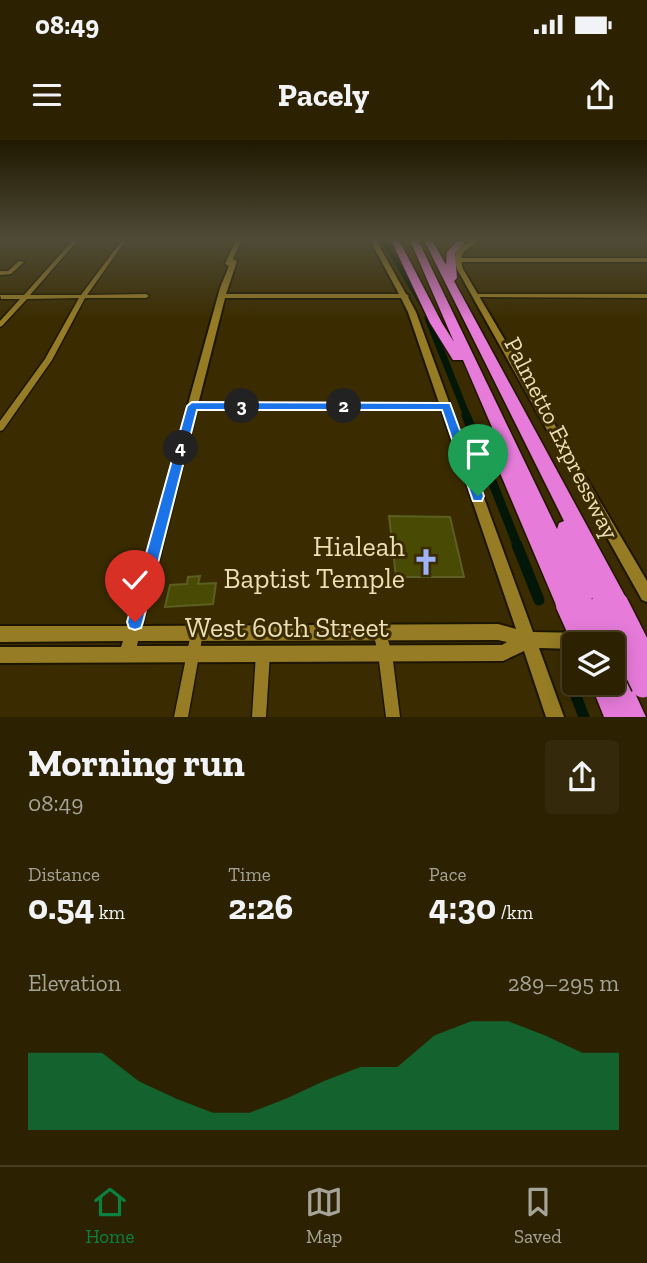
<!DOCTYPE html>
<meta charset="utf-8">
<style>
:root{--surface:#2c2100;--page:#34290a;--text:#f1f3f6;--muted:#a6a399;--line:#483e22;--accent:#0b8043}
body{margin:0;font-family:"Zilla Slab",serif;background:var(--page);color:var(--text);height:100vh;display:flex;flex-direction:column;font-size:26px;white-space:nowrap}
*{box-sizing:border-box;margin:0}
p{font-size:23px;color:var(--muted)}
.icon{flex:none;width:38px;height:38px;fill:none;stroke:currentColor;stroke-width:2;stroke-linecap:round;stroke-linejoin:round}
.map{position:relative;height:577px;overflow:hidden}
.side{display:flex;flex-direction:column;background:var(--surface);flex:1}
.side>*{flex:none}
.fabs{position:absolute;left:562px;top:492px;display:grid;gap:14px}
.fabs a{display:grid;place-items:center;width:63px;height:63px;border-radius:7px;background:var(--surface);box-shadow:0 4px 18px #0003,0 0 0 2px var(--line);font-size:35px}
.pin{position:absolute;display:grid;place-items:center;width:60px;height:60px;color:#fff;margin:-72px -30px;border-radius:50% 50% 50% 0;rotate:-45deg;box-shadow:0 0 7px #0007}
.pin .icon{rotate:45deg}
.km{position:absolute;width:35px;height:35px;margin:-18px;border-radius:50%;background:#222;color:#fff;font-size:19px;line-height:35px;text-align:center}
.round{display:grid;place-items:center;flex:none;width:74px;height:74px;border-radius:7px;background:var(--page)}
.overview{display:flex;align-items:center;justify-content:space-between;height:119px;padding:0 28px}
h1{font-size:38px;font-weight:700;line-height:52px}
.figures{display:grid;grid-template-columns:repeat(3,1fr);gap:10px;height:119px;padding:7px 28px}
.figures div{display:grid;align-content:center}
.figures b{font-size:35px;font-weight:700}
.figures small{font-size:19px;font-weight:400}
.figures p{font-size:19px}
.chart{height:196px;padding:14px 28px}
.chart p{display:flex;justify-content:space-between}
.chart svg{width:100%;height:126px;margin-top:7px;fill:var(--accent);opacity:.7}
.status{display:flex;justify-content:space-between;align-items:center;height:49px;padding:0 35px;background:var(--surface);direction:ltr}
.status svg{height:19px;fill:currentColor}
header{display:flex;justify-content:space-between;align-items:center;height:91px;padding:0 28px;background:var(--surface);font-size:32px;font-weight:700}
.menu{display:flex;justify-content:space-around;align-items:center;height:98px;border-top:2px solid var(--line);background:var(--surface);font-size:19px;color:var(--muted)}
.menu a{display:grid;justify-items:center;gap:4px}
.menu .selected{color:var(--accent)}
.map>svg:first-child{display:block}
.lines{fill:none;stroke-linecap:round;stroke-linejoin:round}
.canal-far3{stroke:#021708;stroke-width:5}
.canal-far2{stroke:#021708;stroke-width:7}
.canal-far1{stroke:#021708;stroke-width:9}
.canal{stroke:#021708;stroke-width:11}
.building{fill:#494b04;stroke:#5c5f20;stroke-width:2}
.minor-casing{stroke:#1d1500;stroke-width:3}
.tertiary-casing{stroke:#1d1500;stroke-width:4}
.motorway-casing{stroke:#1d1500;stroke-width:3}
.minor{fill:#957c25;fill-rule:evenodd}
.tertiary{fill:#957c25;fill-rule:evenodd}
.motorway{fill:#e67bd9;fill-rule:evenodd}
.motorway-bridge-casing{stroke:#1d1500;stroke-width:26;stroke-linecap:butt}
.motorway-bridge{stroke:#e67bd9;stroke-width:23}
.route{fill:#1a73e8;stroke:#fff;stroke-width:2}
.labels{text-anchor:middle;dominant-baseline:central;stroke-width:6;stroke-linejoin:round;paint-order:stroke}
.street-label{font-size:24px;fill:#ecdfb8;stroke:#3a2c00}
.near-poi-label{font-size:28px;fill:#ecdfb8;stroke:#3a2c00;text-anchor:end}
.near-street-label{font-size:28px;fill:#ecdfb8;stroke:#3a2c00}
</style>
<div class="status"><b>08:49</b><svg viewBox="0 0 49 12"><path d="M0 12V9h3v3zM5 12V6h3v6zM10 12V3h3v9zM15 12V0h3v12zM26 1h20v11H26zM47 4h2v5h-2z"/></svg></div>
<header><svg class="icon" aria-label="menu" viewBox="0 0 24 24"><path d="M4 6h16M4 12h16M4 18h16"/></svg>Pacely<svg class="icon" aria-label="share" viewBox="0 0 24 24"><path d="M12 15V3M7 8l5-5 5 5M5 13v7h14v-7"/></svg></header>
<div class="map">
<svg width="647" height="577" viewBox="0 0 647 577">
<rect width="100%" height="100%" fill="#3a2c00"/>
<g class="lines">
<!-- canal-far3 -->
<polyline class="canal-far3" points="383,100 421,163"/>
<!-- canal-far2 -->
<polyline class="canal-far2" points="428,178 467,276"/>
<!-- canal-far1 -->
<polyline class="canal-far1" points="466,275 518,407"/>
<!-- canal -->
<g class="canal">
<polyline points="517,405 539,460"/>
<polyline points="574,551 584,577"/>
</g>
</g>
<!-- building -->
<g class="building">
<polygon points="389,376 450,377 464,437 396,437"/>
<polygon points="200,436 198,444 216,443 213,464 165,467 170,445 187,444 188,437"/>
</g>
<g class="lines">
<defs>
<g id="minor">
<polygon points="73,100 78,100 30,155 81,155 122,100 126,100 87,155 146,154 149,156 146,158 85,158 52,220 3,290 0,291 0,281 45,219 79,158 27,159 2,186 0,187 0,181 20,159 1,159 0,155 24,155"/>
<polygon points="647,118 647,122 457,122 454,120 457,118"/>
<polygon points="19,121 24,122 11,134 0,135 0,131 8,131"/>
<polygon points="475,154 647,154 647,158 473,157 473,155"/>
<polygon points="192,263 446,263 450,266 446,269 192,269 188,266"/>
<polygon points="379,486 384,487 392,513 400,577 386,577 378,513 373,492 374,487"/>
<polygon points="197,487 202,488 203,493 188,577 174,577 191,493 192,488"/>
<polygon points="263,506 268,508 270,513 266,577 252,577 256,513 258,508"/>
</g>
<g id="tertiary">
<path d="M236,100H242L233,119L237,121L226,154H399L370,100H376L406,154L409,156L408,157L416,172L533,492L585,493L591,495L593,501L592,504H574V509L539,508L564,577H546L524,511L503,521L0,523V507H121L123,501L0,502V486H127L220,148L229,126L225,124ZM225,158H401L408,172L516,489L498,484L142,486ZM498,500L507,502L502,505L137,506L138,501Z"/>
<path d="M473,100H480C468,110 457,110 463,129L647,441V462L642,460L457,129C451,111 460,108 473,100Z"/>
</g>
<g id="motorway">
<polygon points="391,100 399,100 442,183 454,202 410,100 418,100 557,389 559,383 564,381 424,100 432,100 446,125 447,112 458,100 467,100 455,114 457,138 454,141 625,456 628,464 625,472 617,475 609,472 603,474 595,471 592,464 589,471 581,474 575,472 567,475 559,472 492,314 494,309 501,308 463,220 453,220 430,183"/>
<polygon points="612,520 621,523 646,577 604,577 590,542 612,542"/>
</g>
</defs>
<!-- minor casing -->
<use href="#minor" class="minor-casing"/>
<!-- tertiary casing -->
<use href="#tertiary" class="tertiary-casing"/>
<!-- motorway casing -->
<use href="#motorway" class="motorway-casing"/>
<!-- minor -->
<use href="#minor" class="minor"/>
<!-- tertiary -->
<use href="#tertiary" class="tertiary"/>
<!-- motorway -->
<use href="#motorway" class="motorway"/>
<defs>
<g id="motorway-bridge">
<polyline points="581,463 599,504"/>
<polyline points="603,463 643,546"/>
<polyline points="567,464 585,504"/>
<polyline points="617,464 647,523"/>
</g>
</defs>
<!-- motorway-bridge casing -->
<use href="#motorway-bridge" class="motorway-bridge-casing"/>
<!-- motorway-bridge -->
<use href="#motorway-bridge" class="motorway-bridge"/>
</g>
<!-- sky -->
<linearGradient id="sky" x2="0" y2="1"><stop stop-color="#201800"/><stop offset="0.55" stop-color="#4f4b37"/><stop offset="1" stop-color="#4f4b37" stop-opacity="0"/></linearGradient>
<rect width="647" height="181" fill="url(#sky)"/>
<!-- route -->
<polygon class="route" points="192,262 450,263 484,356 482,361 473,361 442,270 197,270 143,482 141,488 135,490 129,488 127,482 187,266"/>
<!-- icons -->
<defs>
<symbol id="church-bare" viewBox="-9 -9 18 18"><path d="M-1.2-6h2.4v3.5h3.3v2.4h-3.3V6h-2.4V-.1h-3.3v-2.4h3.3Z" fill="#9fb3fd" stroke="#3a2c00" stroke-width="2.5" paint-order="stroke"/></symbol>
</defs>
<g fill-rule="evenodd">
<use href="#church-bare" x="407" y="403" width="38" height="38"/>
</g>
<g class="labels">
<!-- street labels -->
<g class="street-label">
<text transform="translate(562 298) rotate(63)">Palmetto Expressway</text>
</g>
<!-- near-poi labels -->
<g class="near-poi-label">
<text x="405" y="406">Hialeah<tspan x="405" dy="32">Baptist Temple</tspan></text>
</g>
<!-- near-street labels -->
<g class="near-street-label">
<text x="287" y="487">West 60th Street</text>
</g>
</g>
</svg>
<div class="fabs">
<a><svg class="icon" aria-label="layers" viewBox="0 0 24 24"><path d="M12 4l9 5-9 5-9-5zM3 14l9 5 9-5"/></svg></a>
</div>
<div class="pin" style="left:478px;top:356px;background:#1e9e55"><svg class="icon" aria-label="arrive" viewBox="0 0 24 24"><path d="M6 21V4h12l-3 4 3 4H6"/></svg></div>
<div class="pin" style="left:135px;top:482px;background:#d93025"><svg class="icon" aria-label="check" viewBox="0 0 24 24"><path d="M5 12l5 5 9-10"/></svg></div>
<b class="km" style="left:344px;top:266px">2</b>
<b class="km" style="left:242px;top:266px">3</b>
<b class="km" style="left:181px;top:308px">4</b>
</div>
<section class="side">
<div class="overview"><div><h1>Morning run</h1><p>08:49</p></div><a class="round"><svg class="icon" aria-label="share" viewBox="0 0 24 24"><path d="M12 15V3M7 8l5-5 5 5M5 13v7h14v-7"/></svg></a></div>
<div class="figures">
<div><p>Distance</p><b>0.54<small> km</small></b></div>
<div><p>Time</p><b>2:26</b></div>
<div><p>Pace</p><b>4:30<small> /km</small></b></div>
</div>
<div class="chart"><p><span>Elevation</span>289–295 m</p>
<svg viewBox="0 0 160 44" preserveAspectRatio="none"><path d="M0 44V17L10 17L20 17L30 27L40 33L50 38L60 38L70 33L80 27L90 22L100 22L110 11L120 6L130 6L140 11L150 17L160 17V44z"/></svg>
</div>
</section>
<nav class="menu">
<a class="selected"><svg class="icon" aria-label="home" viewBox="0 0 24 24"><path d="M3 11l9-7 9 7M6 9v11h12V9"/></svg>Home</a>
<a><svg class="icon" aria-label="map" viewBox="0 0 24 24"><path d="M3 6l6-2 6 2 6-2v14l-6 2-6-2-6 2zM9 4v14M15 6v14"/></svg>Map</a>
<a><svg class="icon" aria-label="saved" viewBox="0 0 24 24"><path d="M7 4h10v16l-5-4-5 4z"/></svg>Saved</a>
</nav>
